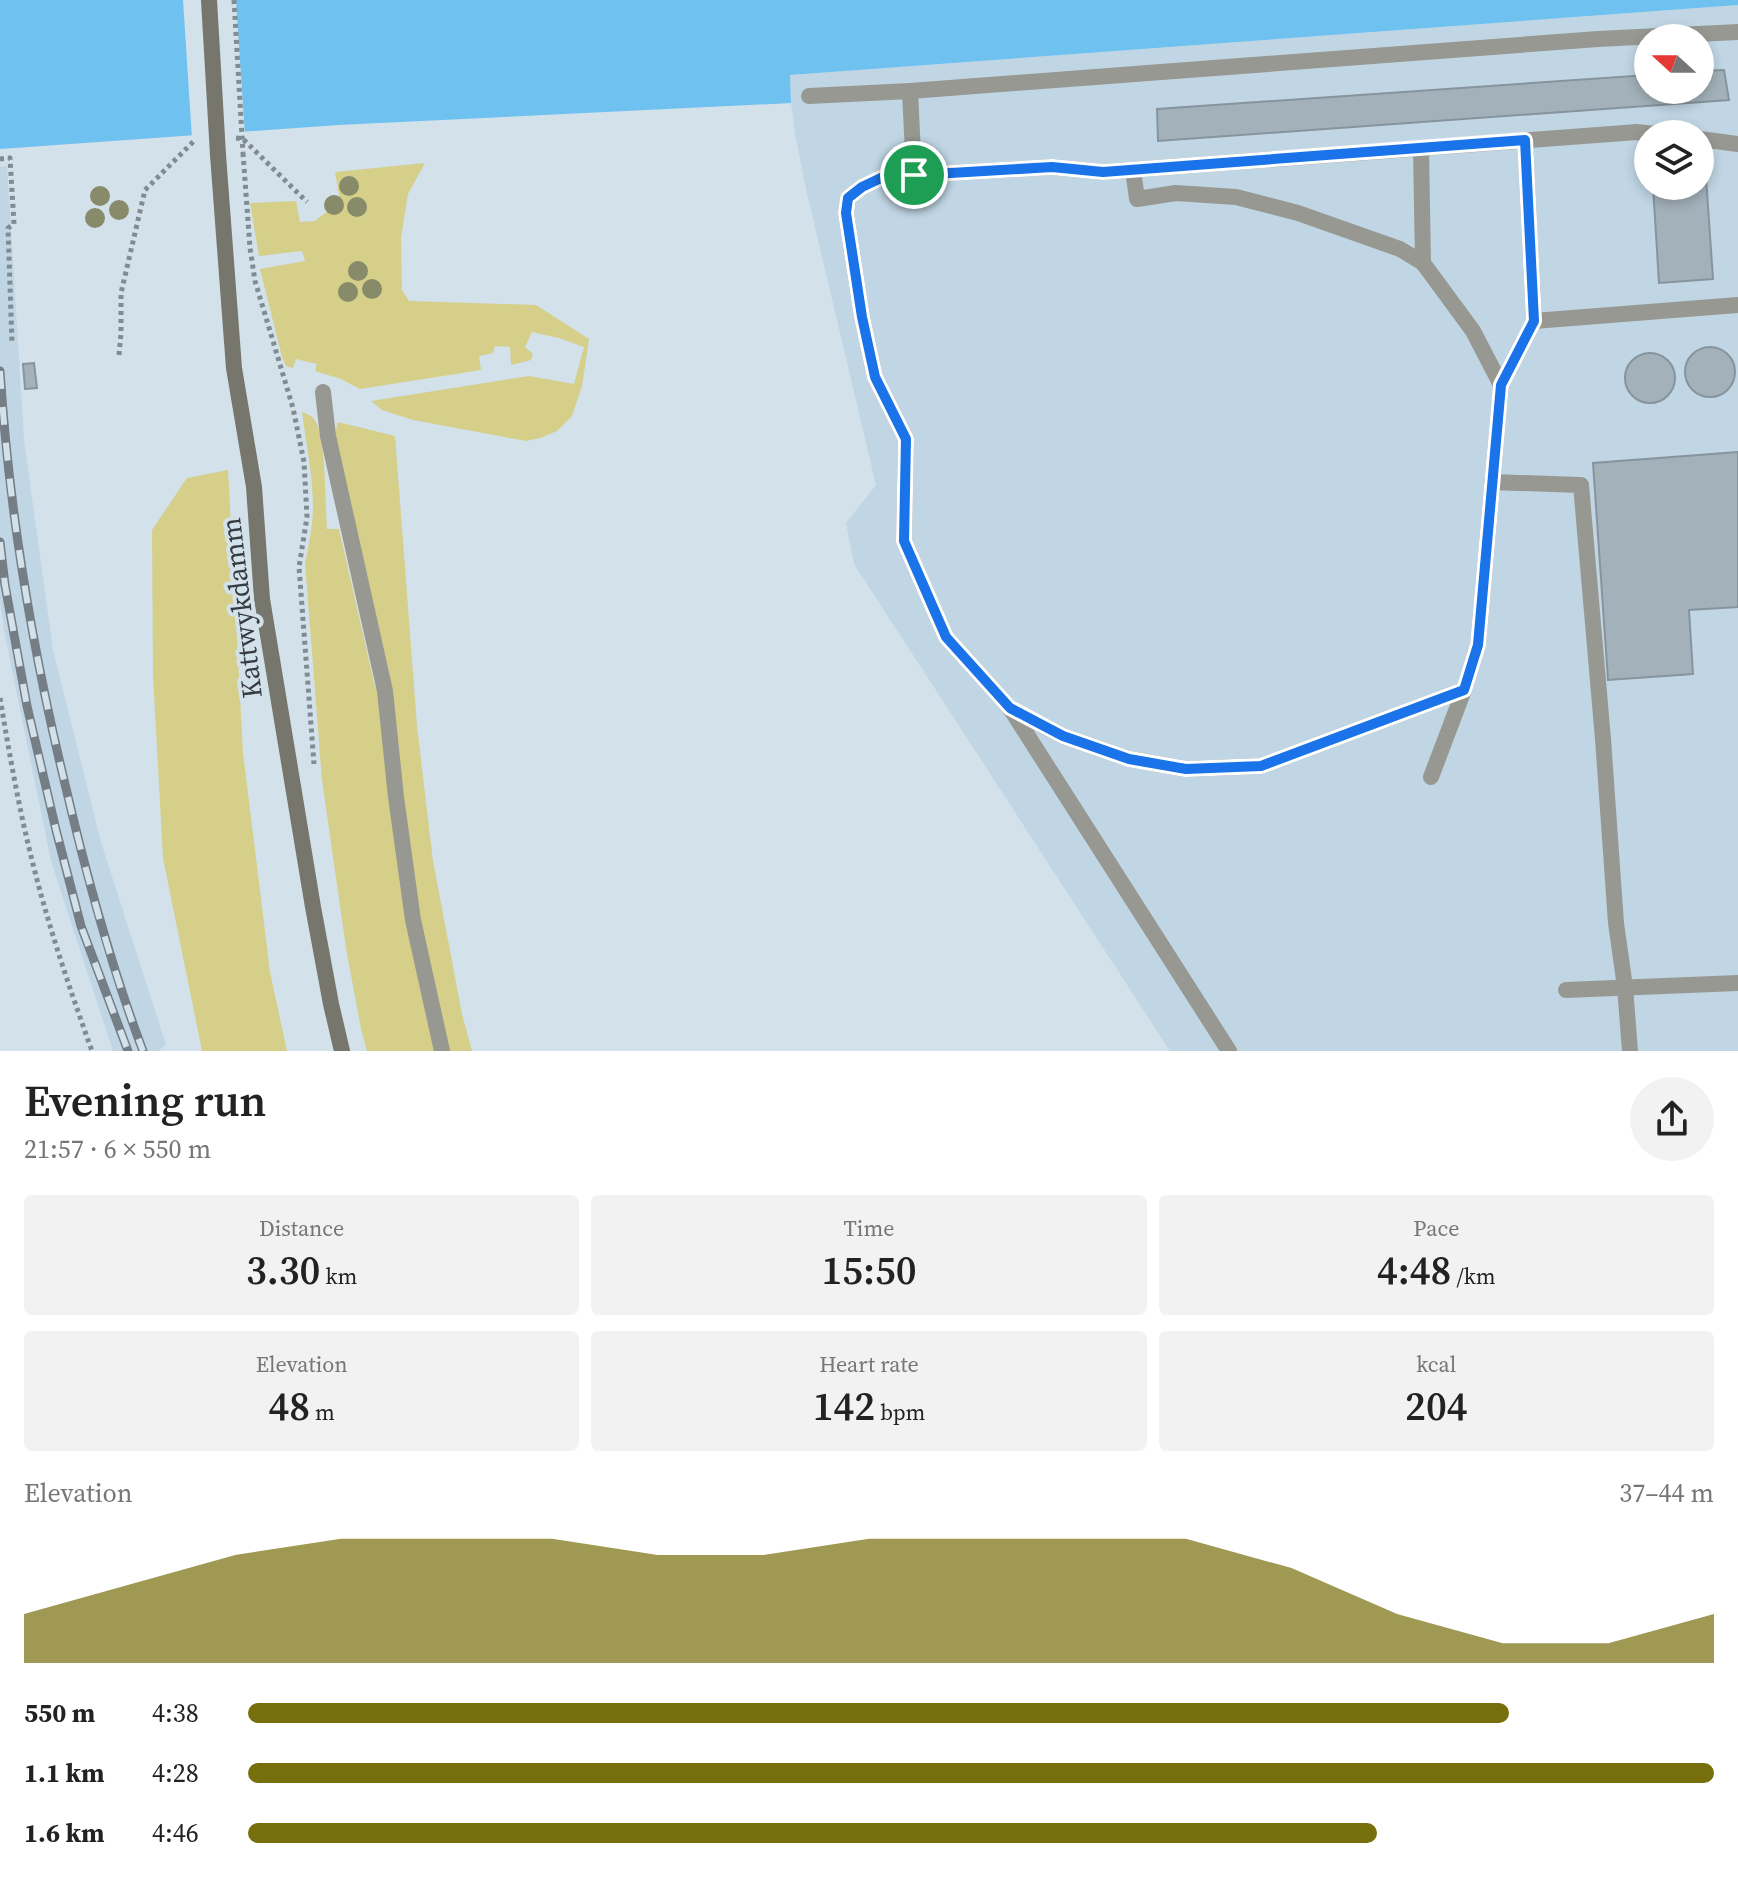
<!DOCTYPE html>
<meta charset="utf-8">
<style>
:root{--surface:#fff;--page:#f2f2f2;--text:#222;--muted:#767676;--accent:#776e0c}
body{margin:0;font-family:"Source Serif 4",serif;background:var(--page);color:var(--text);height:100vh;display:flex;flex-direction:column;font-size:30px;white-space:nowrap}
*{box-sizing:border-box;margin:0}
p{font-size:26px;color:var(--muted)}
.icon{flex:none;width:44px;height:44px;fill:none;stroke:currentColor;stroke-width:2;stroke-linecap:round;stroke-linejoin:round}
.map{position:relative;height:1051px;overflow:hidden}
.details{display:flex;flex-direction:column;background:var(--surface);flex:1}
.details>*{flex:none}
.needle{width:52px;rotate:291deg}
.controls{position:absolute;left:1634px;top:24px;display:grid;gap:16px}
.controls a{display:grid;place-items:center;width:80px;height:80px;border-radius:50%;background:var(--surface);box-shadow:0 4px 12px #0003;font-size:40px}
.pin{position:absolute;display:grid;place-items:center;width:68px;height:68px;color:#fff;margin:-34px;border:4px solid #fff;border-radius:50%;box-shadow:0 2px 8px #0007}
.round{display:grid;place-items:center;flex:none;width:84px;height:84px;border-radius:42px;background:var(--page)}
.summary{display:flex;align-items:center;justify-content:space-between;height:136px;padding:0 24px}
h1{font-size:44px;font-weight:600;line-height:60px}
.metrics{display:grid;grid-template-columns:repeat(3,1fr);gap:12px;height:136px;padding:8px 24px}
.metrics div{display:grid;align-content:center;border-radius:8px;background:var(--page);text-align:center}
.metrics b{font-size:40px;font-weight:600}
.metrics small{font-size:22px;font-weight:400}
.metrics p{font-size:22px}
.chart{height:224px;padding:16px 24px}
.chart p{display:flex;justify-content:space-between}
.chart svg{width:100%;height:144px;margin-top:8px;fill:var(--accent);opacity:.7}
ul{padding:0 24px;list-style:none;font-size:26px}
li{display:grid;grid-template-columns:128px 96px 1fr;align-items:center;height:60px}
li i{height:20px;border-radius:10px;background:var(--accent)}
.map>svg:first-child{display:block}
.built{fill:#c0d6e4;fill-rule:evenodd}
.green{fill:#d5cf8a}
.water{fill:#6fc1ef}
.pier{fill:#d2e1ea}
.building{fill:#a3b1ba;stroke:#87949d;stroke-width:2}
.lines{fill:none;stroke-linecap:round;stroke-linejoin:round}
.path{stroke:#818b92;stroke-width:5;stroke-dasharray:4 4;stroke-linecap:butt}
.service{stroke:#989892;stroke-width:16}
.secondary{stroke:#77766d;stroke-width:16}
.rail-casing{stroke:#747e84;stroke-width:9}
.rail{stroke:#d2e1ea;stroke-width:6;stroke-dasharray:18;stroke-linecap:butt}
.path-bridge{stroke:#818b92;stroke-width:5;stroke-dasharray:4 4;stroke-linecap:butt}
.secondary-bridge{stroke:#77766d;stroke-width:16}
.tree{fill:#888b6a}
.route-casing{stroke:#fff;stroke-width:16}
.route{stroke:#1a73e8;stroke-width:10}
.labels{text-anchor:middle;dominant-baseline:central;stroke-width:8;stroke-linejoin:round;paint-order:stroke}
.street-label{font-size:28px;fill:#353b3f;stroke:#d2e1ea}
</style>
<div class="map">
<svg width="1738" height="1051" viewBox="0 0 1738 1051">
<rect width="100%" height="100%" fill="#d2e1ea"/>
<!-- built -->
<g class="built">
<path d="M1738,5V1051H1170L854,564L846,523L876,485L806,189L796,139L791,103L790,75ZM1648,38H1700V90H1648ZM1648,134H1700V186H1648Z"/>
<polygon points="7,166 24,440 53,650 100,839 166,1045 158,1051 113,1051 51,861 4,630 0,600 0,167"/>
</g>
<!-- green -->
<g class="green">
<polygon points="425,163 408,194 401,237 402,290 409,301 536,305 589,339 582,386 572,416 557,431 540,438 526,441 413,420 382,410 371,401 529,376 574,384 584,347 559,338 532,332 525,347 533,354 531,360 511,365 510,347 495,346 493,353 479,356 481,370 360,389 341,379 315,371 317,364 296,359 293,368 286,366 282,357 260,269 305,261 302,251 259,256 250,203 296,201 300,222 315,221 340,201 335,172"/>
<path d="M302,412C308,414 313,416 316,422C326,440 325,505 327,529H339L375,687L387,685L334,437L338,422L395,436L417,726L433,861L462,1014L472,1051H367L361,1029L346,948L322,780L305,563C309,545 313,525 313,507C313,475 306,443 302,412Z"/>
<polygon points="228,470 243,753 270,972 287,1051 202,1051 163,858 153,675 152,530 187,478"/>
</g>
<!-- water -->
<polygon class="water" points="0,0 1738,0 1738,5 790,75 791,103 338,125 0,149"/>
<!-- pier -->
<polygon class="pier" points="183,0 236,0 245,135 192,139"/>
<!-- building -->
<g class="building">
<polygon points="1724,70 1729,100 1158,141 1157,109 1648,75 1648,90 1700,90 1700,71"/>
<polygon points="1706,177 1713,279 1659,283 1653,186 1700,186 1700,178"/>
<circle cx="1710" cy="372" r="25"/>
<circle cx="1650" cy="378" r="25"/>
<polygon points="34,363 37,388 25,389 23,364"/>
<polygon points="1738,452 1738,607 1689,610 1693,674 1608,680 1593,463"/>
</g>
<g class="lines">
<!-- path -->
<g class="path">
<polyline points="236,138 243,139 307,202"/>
<polyline points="243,153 250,248 255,281 293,408 304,462 307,517 299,567 314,764"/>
<polyline points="0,159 10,158 14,224 8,228 12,343"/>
<polyline points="119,355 121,333 121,293 145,190 195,140"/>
<path d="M0,698C9,751 18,804 31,856C47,922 69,987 92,1051"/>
</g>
<!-- service -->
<g class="service">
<polyline points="809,96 910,91"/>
<polyline points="1700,139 1738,144"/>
<polyline points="1525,140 1534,321 1738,305"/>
<polyline points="1421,148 1423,263 1473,331 1501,385 1534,321"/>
<polyline points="1133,170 1137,199 1176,193 1236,197 1298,213 1400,249 1423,263"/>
<polyline points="914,175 910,91 1598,39 1738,32"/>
<polyline points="323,392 328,436 385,691 396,797 413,920 442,1051"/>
<polyline points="1492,482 1581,485 1603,739 1616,923 1625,987 1630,1051"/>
<polyline points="1010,709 1063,736 1129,759 1186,769 1261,766 1464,690 1478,645 1501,385"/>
<polyline points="1431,777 1464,690"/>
<polyline points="1566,990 1738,983"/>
<polyline points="1229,1051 1010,708 946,637 904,541 906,439 875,377 862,317 846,213 848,198 862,187 883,177 1052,167 1103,172 1637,132 1655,134"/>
</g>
<!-- secondary -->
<polyline class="secondary" points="218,155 234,368 254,487 262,599 313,907 331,1004 342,1051"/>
<defs>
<g id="rail">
<path d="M0,371C9,511 32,648 65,784C86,874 110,964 143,1051"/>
<polyline points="0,542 5,585 27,706 56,830 81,926 128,1051"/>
</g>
</defs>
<!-- rail casing -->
<use href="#rail" class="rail-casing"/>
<!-- rail -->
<use href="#rail" class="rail"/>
<!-- path-bridge -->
<polyline class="path-bridge" points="234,0 243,153"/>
<!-- secondary-bridge -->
<polyline class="secondary-bridge" points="209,0 218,155"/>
</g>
<!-- trees -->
<g class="tree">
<circle cx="349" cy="186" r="10"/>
<circle cx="100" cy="196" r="10"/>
<circle cx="334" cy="205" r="10"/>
<circle cx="357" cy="207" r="10"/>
<circle cx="119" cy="210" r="10"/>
<circle cx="95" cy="218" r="10"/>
<circle cx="358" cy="271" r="10"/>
<circle cx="372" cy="289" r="10"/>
<circle cx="348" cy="292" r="10"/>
</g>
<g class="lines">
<defs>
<polygon id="route" points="1525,140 1534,321 1501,385 1478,645 1464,690 1261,766 1186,769 1129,759 1063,736 1010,708 946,637 904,541 906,439 875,377 862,317 846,213 848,198 862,187 883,177 1052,167 1103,172"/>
</defs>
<!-- route casing -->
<use href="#route" class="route-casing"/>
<!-- route -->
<use href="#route" class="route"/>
</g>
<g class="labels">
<!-- street labels -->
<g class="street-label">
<text transform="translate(241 608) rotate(-97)">Kattwykdamm</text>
</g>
</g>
</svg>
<div class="controls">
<a><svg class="needle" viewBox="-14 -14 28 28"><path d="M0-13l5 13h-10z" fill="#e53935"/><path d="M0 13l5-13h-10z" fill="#767676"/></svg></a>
<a><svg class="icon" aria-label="layers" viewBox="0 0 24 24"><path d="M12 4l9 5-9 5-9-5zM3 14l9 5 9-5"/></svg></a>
</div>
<div class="pin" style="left:914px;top:175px;background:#1e9e55"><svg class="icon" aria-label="arrive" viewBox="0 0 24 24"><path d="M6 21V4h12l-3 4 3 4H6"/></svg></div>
</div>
<section class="details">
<div class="summary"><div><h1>Evening run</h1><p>21:57 · 6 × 550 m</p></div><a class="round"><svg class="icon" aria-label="share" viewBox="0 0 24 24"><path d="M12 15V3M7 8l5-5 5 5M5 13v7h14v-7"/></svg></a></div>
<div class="metrics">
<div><p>Distance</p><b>3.30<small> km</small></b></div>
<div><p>Time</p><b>15:50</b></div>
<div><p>Pace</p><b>4:48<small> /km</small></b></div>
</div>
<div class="metrics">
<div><p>Elevation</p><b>48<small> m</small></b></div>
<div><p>Heart rate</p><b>142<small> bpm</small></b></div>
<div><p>kcal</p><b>204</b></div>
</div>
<div class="chart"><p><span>Elevation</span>37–44 m</p>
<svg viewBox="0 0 160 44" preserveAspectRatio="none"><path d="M0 44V29L10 20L20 11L30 6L40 6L50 6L60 11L70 11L80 6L90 6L100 6L110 6L120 15L130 29L140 38L150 38L160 29V44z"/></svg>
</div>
<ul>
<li><b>550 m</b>4:38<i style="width:86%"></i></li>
<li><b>1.1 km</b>4:28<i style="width:100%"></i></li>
<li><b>1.6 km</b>4:46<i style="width:77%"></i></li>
</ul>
</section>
